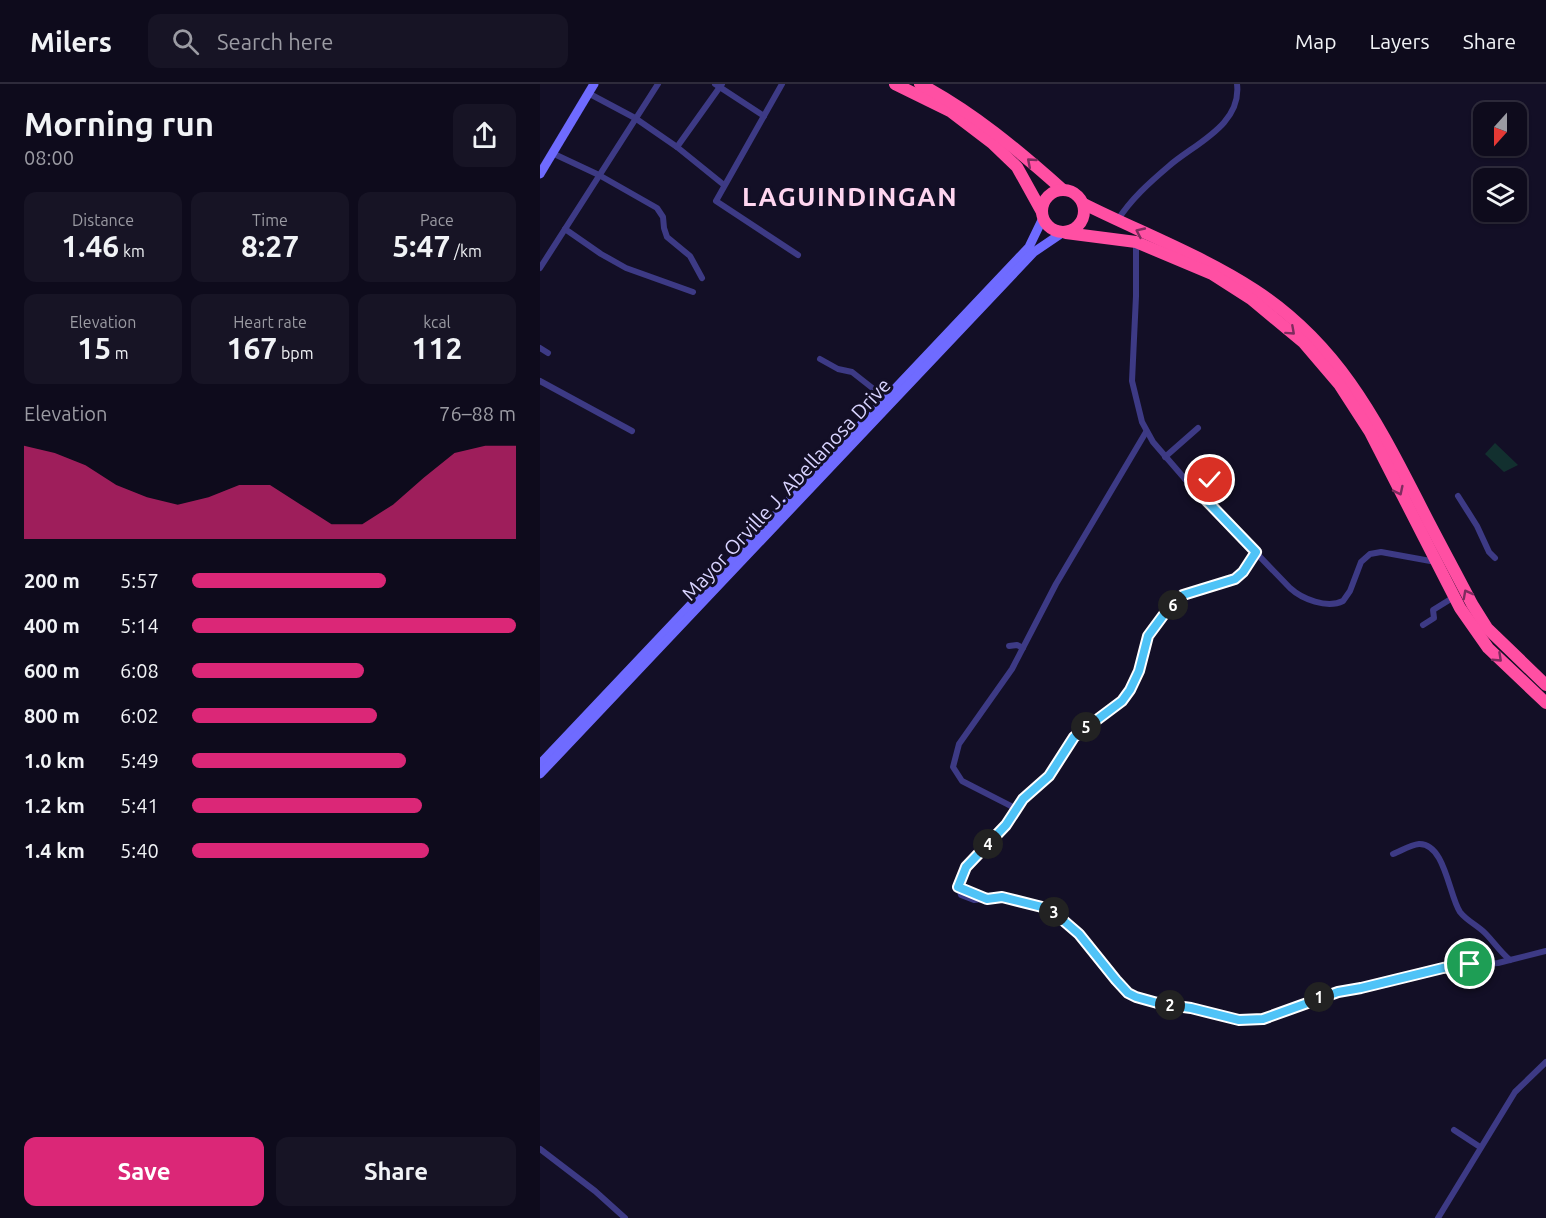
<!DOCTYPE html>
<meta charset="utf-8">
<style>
:root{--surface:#0e0b1c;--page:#171425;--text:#f1f3f6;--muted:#9b9ba3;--line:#2e2b3b;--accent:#db2777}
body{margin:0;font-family:Ubuntu,sans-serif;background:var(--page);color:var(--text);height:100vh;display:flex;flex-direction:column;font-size:22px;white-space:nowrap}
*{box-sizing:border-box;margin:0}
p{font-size:20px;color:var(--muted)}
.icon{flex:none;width:33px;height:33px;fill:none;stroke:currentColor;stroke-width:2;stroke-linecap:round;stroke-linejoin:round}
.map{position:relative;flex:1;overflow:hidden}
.details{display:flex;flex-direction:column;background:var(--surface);width:540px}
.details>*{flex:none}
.needle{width:39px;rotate:201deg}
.buttons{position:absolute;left:933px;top:18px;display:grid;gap:12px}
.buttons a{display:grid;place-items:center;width:54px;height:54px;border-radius:12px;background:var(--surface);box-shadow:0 2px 4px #0004,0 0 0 2px var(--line);font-size:30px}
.pin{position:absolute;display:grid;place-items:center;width:51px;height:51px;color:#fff;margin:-26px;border:3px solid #fff;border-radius:50%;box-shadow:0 2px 6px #0007}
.km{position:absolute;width:30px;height:30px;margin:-15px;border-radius:50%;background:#222;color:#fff;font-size:16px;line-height:30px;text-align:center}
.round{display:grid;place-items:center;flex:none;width:63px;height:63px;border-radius:12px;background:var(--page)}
.summary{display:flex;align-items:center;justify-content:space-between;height:102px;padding:0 24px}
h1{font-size:33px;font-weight:700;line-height:45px}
.stats{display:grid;grid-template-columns:repeat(3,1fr);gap:9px;height:102px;padding:6px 24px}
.stats div{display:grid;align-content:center;border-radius:12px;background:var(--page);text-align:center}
.stats b{font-size:30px;font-weight:700}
.stats small{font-size:16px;font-weight:400}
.stats p{font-size:16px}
.chart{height:168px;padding:12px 24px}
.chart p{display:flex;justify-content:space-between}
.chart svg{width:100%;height:108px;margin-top:6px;fill:var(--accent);opacity:.7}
.primary-button{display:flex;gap:12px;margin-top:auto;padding:12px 24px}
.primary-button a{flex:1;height:69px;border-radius:12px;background:var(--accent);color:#fff;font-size:24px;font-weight:700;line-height:69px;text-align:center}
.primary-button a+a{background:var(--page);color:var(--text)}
ul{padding:0 24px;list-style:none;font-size:20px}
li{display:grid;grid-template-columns:96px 72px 1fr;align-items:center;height:45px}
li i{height:15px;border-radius:8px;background:var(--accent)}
header{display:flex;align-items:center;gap:36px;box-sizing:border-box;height:84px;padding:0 30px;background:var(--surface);border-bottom:2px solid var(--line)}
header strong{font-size:28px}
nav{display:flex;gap:33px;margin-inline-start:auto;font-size:21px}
.search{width:420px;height:54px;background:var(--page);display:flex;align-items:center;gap:15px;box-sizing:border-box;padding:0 21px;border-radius:12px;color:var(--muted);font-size:22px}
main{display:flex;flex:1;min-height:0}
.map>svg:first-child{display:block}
.green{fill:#12302f}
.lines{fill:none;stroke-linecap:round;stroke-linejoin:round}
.street{stroke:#3d3a85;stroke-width:6}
.secondary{stroke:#6f6bff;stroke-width:9}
.highway{stroke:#ff4fa3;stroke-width:12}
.oneway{stroke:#7d2c5e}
.route-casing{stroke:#fff;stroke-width:12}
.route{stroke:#4fc3f7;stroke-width:8}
.labels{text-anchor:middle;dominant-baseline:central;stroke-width:6;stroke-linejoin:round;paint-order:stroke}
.street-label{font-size:20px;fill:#d9d4ff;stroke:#130f26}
.district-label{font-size:26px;font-weight:bold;letter-spacing:1.5px;fill:#ffd6f0;stroke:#130f26}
</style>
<header>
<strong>Milers</strong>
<div class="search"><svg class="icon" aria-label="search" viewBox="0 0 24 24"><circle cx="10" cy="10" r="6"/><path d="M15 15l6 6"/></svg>Search here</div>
<nav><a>Map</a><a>Layers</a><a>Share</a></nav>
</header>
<main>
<section class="details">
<div class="summary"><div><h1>Morning run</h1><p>08:00</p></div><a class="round"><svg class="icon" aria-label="share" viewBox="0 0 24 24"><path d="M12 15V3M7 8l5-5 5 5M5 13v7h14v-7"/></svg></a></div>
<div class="stats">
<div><p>Distance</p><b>1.46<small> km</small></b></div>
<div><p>Time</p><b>8:27</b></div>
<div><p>Pace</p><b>5:47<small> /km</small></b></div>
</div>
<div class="stats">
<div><p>Elevation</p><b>15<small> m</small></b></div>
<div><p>Heart rate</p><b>167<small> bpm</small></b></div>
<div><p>kcal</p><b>112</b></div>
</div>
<div class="chart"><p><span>Elevation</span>76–88 m</p>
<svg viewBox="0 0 160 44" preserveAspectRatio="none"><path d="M0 44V6L10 9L20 14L30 22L40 27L50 30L60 27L70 22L80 22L90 30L100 38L110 38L120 30L130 19L140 9L150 6L160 6V44z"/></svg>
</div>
<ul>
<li><b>200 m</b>5:57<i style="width:60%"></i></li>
<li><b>400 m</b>5:14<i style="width:100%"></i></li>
<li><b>600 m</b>6:08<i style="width:53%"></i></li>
<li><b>800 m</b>6:02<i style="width:57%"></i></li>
<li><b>1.0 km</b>5:49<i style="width:66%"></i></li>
<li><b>1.2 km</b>5:41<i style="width:71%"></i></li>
<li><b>1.4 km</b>5:40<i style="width:73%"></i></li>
</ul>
<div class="primary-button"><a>Save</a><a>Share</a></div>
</section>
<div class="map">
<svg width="1006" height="1134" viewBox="0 0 1006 1134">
<rect width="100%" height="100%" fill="#130f26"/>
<!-- green -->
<polygon class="green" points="955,359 978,381 964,388 945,370"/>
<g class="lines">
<!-- street -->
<g class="street">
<polyline points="175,0 224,32"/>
<polyline points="242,0 176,117 258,171"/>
<polyline points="48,9 95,34 137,63 184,101"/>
<polyline points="137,63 182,0"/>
<polyline points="12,69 59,91 117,124 123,133 124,144 127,153 150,172 162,194"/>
<path d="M577,137C591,115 609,99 629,82C654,60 702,41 697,0"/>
<polyline points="25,145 61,170 86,184 153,208"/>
<path d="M596,158V212L592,297L602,338L613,358L645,395L750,504C762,515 787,525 803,517L810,507L821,478L830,470L841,468L896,478"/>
<polyline points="0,184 118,0"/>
<polyline points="0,264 8,269"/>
<polyline points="280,275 298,285 312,288 345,314"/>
<polyline points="0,297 92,347"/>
<polyline points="625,373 658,344"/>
<path d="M645,395C656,394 666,391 673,400V404L664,414"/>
<polyline points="918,412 937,442 949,468 955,474"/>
<polyline points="716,468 699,492 643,511 625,529 608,552 599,587 590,606 582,617 534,653 509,692 483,715 459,748 426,783 418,801 421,811 434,816 462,813 508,824 539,850 588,909 604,916 651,924 699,936 722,935 798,908 821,904 903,884 958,879 1006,867"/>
<polyline points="883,541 894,534 893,526 914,513"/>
<polyline points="469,562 477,561 483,564"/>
<polyline points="477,725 422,697 413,683 419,660 472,585 516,500 606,348"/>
<path d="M853,770C861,767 870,761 879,760C905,759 909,812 920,828C927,837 937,841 945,849C954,858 960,868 970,876"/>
<polyline points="418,803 445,814"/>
<polyline points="914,1046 940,1063"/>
<polyline points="0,1065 55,1107 85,1134"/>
<polyline points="898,1134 975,1008 1006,978"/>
</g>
<!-- secondary -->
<g class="secondary">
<polyline points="0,90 54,0"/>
<polyline points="0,680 489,163 503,134"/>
<polyline points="0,690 494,168 522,149"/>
</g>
<!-- highway -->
<g class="highway">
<polyline points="355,0 410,27 452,59 477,83 502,128"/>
<path d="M380,0C433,28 478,66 523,106"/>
<circle cx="523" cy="127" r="21"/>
<path d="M544,120C600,148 661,171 715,206C796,259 834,331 877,415C895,451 914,485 932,520L947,544L1006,601"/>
<polyline points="526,149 596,158 672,190 711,215 764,259 799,300 830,348 920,524 948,564 1006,619"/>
</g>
</g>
<!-- one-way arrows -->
<defs><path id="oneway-chevron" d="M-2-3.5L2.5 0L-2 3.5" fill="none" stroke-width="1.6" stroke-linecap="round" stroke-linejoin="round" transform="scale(1.5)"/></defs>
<g class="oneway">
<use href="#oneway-chevron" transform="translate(491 78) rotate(-139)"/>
<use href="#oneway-chevron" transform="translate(600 148) rotate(-155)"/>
<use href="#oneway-chevron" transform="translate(751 247) rotate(42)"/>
<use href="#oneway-chevron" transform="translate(859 407) rotate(64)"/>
<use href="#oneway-chevron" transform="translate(927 510) rotate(-118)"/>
<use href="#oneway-chevron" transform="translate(958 574) rotate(43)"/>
</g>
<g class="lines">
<defs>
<polyline id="route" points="670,396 673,400 672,405 664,414 716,468 703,488 695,495 643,511 625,529 608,552 599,587 590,606 582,617 534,653 509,692 483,715 466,741 426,783 418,803 447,815 462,813 510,825 539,850 576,896 588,909 596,913 621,920 651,924 699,936 723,935 798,908 821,904 903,884 930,880"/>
</defs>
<!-- route casing -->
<use href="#route" class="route-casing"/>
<!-- route -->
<use href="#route" class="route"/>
</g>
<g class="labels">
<!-- street labels -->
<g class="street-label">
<text transform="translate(246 405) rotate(-47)">Mayor Orville J. Abellanosa Drive</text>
</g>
<!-- district labels -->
<g class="district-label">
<text x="310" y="112">LAGUINDINGAN</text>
</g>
</g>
</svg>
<div class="buttons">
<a><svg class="needle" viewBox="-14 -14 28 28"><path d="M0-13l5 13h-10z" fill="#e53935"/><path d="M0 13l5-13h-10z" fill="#9b9ba3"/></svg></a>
<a><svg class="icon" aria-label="layers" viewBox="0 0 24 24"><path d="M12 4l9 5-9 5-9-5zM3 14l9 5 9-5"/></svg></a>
</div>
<div class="pin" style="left:930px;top:880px;background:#1e9e55"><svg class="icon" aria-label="arrive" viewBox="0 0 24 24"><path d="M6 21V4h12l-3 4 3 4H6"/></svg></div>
<div class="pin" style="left:670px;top:396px;background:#d93025"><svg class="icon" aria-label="check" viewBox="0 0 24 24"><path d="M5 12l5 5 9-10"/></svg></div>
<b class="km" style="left:779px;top:913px">1</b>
<b class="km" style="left:630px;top:921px">2</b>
<b class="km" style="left:514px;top:828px">3</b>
<b class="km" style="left:448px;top:760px">4</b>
<b class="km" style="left:546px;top:643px">5</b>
<b class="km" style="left:633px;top:521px">6</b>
</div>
</main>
